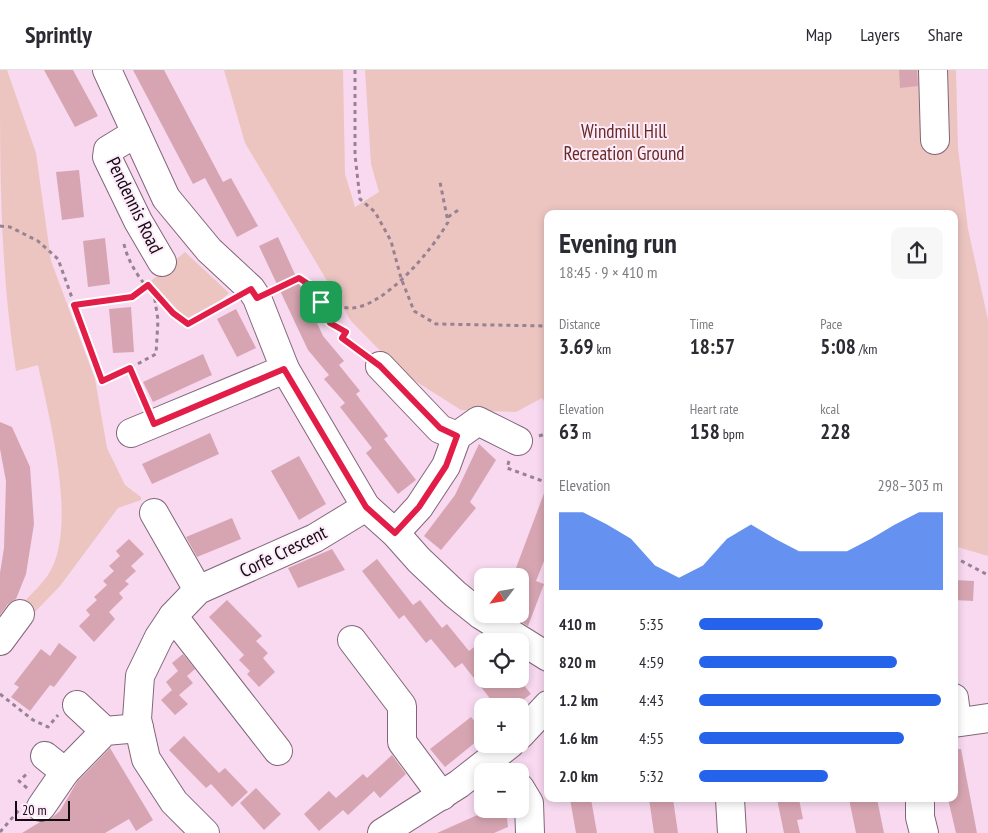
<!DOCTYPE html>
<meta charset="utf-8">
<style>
:root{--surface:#fff;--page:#f7f7f7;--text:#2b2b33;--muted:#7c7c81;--line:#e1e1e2;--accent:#2563eb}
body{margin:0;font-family:"PT Sans Narrow",sans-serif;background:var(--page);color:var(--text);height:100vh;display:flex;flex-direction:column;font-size:19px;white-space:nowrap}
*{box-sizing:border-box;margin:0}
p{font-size:16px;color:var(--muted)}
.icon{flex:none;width:28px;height:28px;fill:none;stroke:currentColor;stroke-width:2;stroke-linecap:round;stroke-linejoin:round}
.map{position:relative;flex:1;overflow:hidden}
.sheet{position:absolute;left:544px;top:140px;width:414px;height:592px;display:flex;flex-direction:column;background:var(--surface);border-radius:10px;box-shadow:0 2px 8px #0003}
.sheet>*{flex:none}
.needle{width:32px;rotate:239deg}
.fabs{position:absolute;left:474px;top:498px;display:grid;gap:10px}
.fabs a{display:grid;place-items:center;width:55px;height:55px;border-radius:10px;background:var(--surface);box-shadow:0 2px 8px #0003;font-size:25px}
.scale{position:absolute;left:15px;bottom:12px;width:55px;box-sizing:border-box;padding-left:5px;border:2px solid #150b13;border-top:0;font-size:14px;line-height:18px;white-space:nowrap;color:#150b13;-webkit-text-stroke:4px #fdebf9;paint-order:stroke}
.pin{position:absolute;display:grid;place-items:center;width:42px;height:42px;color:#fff;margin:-21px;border-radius:10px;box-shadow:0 2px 8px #0006}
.round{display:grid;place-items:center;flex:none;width:52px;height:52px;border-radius:10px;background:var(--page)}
.head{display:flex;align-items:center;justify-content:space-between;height:85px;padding:0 15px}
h1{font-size:28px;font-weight:700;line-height:38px}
.stats{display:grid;grid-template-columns:repeat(3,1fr);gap:8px;height:85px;padding:5px 15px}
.stats div{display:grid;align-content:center}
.stats b{font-size:21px;font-weight:700}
.stats small{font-size:14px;font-weight:400}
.stats p{font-size:14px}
.chart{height:140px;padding:10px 15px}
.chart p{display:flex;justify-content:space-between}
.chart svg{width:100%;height:90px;margin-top:5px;fill:var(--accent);opacity:.7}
ul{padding:0 15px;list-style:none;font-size:16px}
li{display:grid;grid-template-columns:80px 60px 1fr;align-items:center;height:38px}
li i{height:12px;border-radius:6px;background:var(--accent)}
header{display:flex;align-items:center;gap:30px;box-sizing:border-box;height:70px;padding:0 25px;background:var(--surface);border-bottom:1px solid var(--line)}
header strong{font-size:24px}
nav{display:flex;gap:28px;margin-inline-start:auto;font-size:18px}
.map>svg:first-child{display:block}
.green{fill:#ecc5c1}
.building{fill:#d7a5b2}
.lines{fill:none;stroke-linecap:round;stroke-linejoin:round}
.minor-casing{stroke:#81667a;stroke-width:30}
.path{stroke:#988292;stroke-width:3;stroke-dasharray:4 4;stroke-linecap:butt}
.minor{stroke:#fff;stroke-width:28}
.route-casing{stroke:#fff;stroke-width:10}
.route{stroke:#e11d48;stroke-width:6}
.labels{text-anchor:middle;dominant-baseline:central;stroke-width:4;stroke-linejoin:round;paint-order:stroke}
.park-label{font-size:19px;fill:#692a26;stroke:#fdebf9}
.street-label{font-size:19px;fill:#150b13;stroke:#fdebf9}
</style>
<header>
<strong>Sprintly</strong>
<nav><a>Map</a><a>Layers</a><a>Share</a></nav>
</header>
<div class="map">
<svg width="988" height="763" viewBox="0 0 988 763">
<rect width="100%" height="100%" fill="#f8d9f0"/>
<!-- green -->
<g class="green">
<path d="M0,0H7L36,83L51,191L95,309L107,378L125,415L141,427V430L118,438L60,516L33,544L26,530C33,522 42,514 48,505C79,459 49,347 38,295L16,301C0,200 0,102 0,0Z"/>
<polygon points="224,0 343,0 345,104 355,137 379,122 371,94 365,0 956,0 958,78 968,159 988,250 988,486 954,476 954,144 548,144 547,335 542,328 516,342 461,340 401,302 351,251 245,73"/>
<polygon points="185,182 229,223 221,230 186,249 151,211"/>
</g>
<!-- building -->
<g class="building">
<polygon points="44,0 73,0 98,46 75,57"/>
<polygon points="133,0 164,0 223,112 231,108 258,156 237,167 205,108 193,114"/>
<polygon points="899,0 917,0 918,16 900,18"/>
<polygon points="79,100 84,147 62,150 56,102"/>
<polygon points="278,167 323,266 344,291 339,295 360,321 356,324 388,366 384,369 416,410 398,424 366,383 372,378 340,337 345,333 324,309 329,305 308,280 259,176"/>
<polygon points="105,168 110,214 88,217 83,171"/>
<polygon points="131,237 134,282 113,283 109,239"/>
<polygon points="236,239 256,278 237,287 217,249"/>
<polygon points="203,284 212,305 153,332 143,312"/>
<polygon points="0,352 12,357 30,397 34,454 26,504 16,529 8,534 0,545 0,503 4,478 6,411 0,379"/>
<polygon points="210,363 219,384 152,414 142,394"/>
<polygon points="479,374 496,390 470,432 476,438 441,480 424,466 455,425"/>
<polygon points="299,386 326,434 299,450 271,401"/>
<polygon points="546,418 548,481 536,511 544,514 528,556 520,551 520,506 513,506"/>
<polygon points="232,448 241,469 197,487 186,467"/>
<polygon points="129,469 144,484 131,496 136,501 125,511 129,514 119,523 123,528 109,542 115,549 94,572 79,556 90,545 86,540 97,530 94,527 107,515 103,511 114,501 109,496 120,486 116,481"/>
<polygon points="332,479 345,500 298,518 288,498"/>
<polygon points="377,489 413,535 420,530 442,558 447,554 469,581 482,571 482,609 519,609 531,624 515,636 496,636 462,593 455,598 431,569 426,573 404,545 399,549 362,501"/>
<polygon points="954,510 974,511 973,531 954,530"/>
<polygon points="227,530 262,566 256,571 268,583 263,588 275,602 259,617 247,604 250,601 239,590 244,585 209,547"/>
<polygon points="59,573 77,587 54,617 50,615 30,641 11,627 19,617 14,614 41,579 50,586"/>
<polygon points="183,584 195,599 187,606 193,613 179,625 188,634 175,645 161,630 172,620 166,612 178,601 172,593"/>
<polygon points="471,647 482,660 482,667 445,697 430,679"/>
<polygon points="184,666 219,703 225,698 248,722 232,737 211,714 206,718 169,680"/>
<polygon points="110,678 153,750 136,761 129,749 105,763 22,763 40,752 48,751 60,741 77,712"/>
<polygon points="954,679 961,679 977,763 956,763 948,729 954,729"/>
<polygon points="392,685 406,704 380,728 374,721 348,745 343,740 319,761 304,744 329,721 336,728 363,704 367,708"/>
<polygon points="256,718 281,744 264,760 240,733"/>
<polygon points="570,729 591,729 597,763 576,763"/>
<polygon points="649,729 673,729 678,763 654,763"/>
<polygon points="777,729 799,729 803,749 797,750 800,763 784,763"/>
<polygon points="849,729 877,729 884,763 856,763"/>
<polygon points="491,739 506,739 508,757 494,763 437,763"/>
</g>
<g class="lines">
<defs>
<g id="minor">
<polyline points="107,0 166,128 209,180 251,219 257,228 285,299 366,437 395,463 419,490 455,524 481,545 548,587"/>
<polyline points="933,0 935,70"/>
<polyline points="136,63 108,80 107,87 138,151 162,192"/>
<polyline points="380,296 440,359 457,366"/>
<polyline points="131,363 285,299"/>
<polyline points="154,443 198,520"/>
<polyline points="395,463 419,437 446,396 457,366 478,351 518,371"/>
<polyline points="173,546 278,681"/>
<polyline points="352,570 402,636 402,672 442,726"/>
<polyline points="0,571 20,544"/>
<polyline points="954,628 957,652"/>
<polyline points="77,635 105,661"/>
<polyline points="954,653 988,648"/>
<polyline points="520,665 548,635"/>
<polyline points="45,686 65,702 105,661 139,658"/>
<polyline points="520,718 529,733 530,763"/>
<polyline points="730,729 732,763"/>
<polyline points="920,729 920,747 924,763"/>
<polyline points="41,737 65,702"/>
<polyline points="205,763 174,732 146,689 137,649 140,606 159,567 173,546 198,520 315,468 366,437"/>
<polyline points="382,763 459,714 510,674"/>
</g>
</defs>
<!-- minor casing -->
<use href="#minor" class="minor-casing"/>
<!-- path -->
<g class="path">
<polyline points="355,0 355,85 360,129 375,142 391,171 401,208 414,241 436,254 548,256"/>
<polyline points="448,147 460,139"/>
<polyline points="0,156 10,157 38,171 58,189 102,311 130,298"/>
<path d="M124,174C131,206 161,235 188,254L231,231"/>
<polyline points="276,220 299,207 311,216 330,253 346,262 342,268 363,283"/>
<path d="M321,232C330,234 342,238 351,238C385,237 433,179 448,152L440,112"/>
<polyline points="74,235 132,227 148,215"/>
<polyline points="145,334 130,298 156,284 158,250 154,224"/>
<polyline points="539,366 548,363"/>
<polyline points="509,391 507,398 548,413"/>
<polyline points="954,487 988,505"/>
<polyline points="0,624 33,650 48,657 58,645"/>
<polyline points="27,718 19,711 29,702"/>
<polyline points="0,762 19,740"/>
</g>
<!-- minor -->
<use href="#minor" class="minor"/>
</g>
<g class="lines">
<defs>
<polygon id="route" points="299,208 311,216 330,253 346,262 342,268 380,296 440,358 457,366 446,396 419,437 395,463 366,437 284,299 154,354 130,298 102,311 74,235 132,227 148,215 173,243 188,254 251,219 257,228"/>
</defs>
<!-- route casing -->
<use href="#route" class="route-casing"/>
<!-- route -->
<use href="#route" class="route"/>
</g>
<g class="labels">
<!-- park labels -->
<g class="park-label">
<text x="624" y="61">Windmill Hill<tspan x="624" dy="22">Recreation Ground</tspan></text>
</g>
<!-- street labels -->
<g class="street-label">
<text transform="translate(135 135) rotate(64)">Pendennis Road</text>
<text transform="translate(283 481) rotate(-26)">Corfe Crescent</text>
</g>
</g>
</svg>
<div class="fabs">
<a><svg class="needle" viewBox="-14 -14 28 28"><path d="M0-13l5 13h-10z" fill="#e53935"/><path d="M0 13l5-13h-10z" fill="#7c7c81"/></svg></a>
<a><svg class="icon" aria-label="locate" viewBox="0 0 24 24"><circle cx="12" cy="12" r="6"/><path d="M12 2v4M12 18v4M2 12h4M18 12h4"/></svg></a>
<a>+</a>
<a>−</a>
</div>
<div class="scale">20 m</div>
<div class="pin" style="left:321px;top:232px;background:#1e9e55"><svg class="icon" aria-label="arrive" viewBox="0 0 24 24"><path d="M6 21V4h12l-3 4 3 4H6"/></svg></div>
<section class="sheet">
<div class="head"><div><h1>Evening run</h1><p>18:45 · 9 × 410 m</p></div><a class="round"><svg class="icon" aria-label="share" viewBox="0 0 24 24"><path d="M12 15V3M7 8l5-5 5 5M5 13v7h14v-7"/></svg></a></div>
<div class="stats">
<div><p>Distance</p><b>3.69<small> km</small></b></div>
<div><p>Time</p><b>18:57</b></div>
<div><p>Pace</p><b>5:08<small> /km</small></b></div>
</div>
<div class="stats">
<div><p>Elevation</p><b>63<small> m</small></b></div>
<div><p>Heart rate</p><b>158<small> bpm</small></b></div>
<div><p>kcal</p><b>228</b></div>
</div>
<div class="chart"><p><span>Elevation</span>298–303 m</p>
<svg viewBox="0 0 160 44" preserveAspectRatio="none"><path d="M0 44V6L10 6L20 12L30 19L40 32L50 38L60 32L70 19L80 12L90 19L100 25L110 25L120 25L130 19L140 12L150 6L160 6V44z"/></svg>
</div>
<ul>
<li><b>410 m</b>5:35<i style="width:51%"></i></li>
<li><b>820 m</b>4:59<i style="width:81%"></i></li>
<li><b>1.2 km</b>4:43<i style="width:99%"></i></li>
<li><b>1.6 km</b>4:55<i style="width:84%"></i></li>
<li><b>2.0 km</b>5:32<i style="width:53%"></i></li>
</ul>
</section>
</div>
